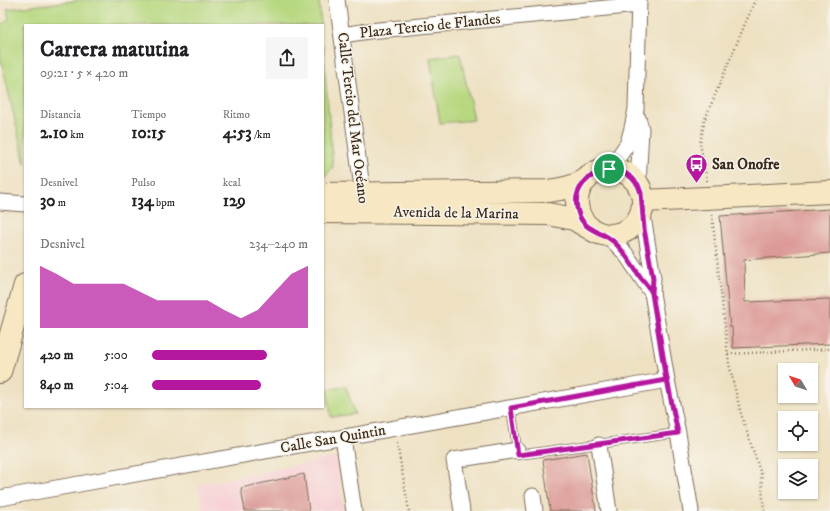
<!DOCTYPE html>
<html lang="es">
<meta charset="utf-8">
<style>
:root{--surface:#fff;--page:#f6f6f6;--text:#202124;--muted:#757577;--accent:#b5179e}
body{margin:0;font-family:"IM FELL DW Pica",serif;background:var(--page);color:var(--text);height:100vh;display:flex;flex-direction:column;font-size:15px;white-space:nowrap}
*{box-sizing:border-box;margin:0}
p{font-size:13px;color:var(--muted)}
.icon{flex:none;width:22px;height:22px;fill:none;stroke:currentColor;stroke-width:2;stroke-linecap:round;stroke-linejoin:round}
.map{position:relative;flex:1;overflow:hidden}
.sheet{position:absolute;left:24px;top:24px;width:300px;height:384px;display:flex;flex-direction:column;background:var(--surface);border-radius:0px;box-shadow:0 1px 3px #0004}
.sheet>*{flex:none}
.needle{width:26px;rotate:309deg}
.controls{position:absolute;left:778px;top:363px;display:grid;gap:8px}
.controls a{display:grid;place-items:center;width:40px;height:40px;border-radius:0px;background:var(--surface);box-shadow:0 1px 3px #0004;font-size:20px}
.pin{position:absolute;display:grid;place-items:center;width:34px;height:34px;color:#fff;margin:-17px;border:2px solid #fff;border-radius:50%;box-shadow:0 1px 4px #0007}
.round{display:grid;place-items:center;flex:none;width:42px;height:42px;border-radius:0px;background:var(--page)}
.summary{display:flex;align-items:center;justify-content:space-between;height:68px;padding:0 16px}
h1{font-size:22px;font-weight:700;line-height:30px}
.figures{display:grid;grid-template-columns:repeat(3,1fr);gap:6px;height:68px;padding:4px 16px}
.figures div{display:grid;align-content:center}
.figures b{font-size:17px;font-weight:700}
.figures small{font-size:11px;font-weight:400}
.figures p{font-size:11px}
.chart{height:112px;padding:8px 16px}
.chart p{display:flex;justify-content:space-between}
.chart svg{width:100%;height:72px;margin-top:4px;fill:var(--accent);opacity:.7}
ul{padding:0 16px;list-style:none;font-size:13px}
li{display:grid;grid-template-columns:64px 48px 1fr;align-items:center;height:30px}
li i{height:10px;border-radius:5px;background:var(--accent)}
.map>svg:first-child{display:block}
.built{fill:#f7cfd4}
.green{fill:#b7d880;stroke:#79814f}
.building{fill:#dc9a96}
.lines{fill:none;stroke-linecap:round;stroke-linejoin:round}
.lane-casing{stroke:#7a6a57;stroke-width:10}
.street-casing{stroke:#7a6a57;stroke-width:17}
.secondary-casing{stroke:#7a6a57;stroke-width:24}
.path{stroke:#7a6a57;stroke-width:2.5;stroke-dasharray:1 3;stroke-linecap:butt}
.lane{stroke:#fff;stroke-width:8}
.street{stroke:#fff;stroke-width:15}
.secondary{stroke:#f7e8c3;stroke-width:22}
.route-casing{stroke:#fff;stroke-width:8}
.route{stroke:#b5179e;stroke-width:5}
.labels{text-anchor:middle;dominant-baseline:central;stroke-width:3;stroke-linejoin:round;paint-order:stroke}
.street-label{font-size:15px;fill:#3b2a1e;stroke:#f7f3e8}
.poi-label{font-size:15px;font-weight:bold;fill:#3b2a1e;stroke:#f7f3e8;text-anchor:start}
</style>
<div class="map">
<svg width="830" height="511" viewBox="0 0 830 511">
<rect width="100%" height="100%" fill="#f7f3e8"/>
<filter id="ink" filterUnits="userSpaceOnUse"><feTurbulence type="fractalNoise" baseFrequency=".025" numOctaves="2"/><feDisplacementMap in="SourceGraphic" scale="8" xChannelSelector="R" yChannelSelector="G"/><feConvolveMatrix kernelMatrix="1 2 1 2 8 2 1 2 1" color-interpolation-filters="sRGB"/></filter>
<filter id="wash" filterUnits="userSpaceOnUse"><feTurbulence type="fractalNoise" baseFrequency=".012" numOctaves="4" result="noise"/><feDisplacementMap in="SourceGraphic" scale="16" xChannelSelector="R" yChannelSelector="G"/><feGaussianBlur stdDeviation="0.9" result="paint"/><feColorMatrix in="noise" values="0 0 0 0 0 0 0 0 0 0 0 0 0 0 0 0 0 1.4 0 .05"/><feComposite in="paint" operator="in"/></filter>
<g filter="url(#wash)">
<rect width="100%" height="100%" fill="#eee1c2"/>
<!-- built -->
<polygon class="built" points="337,457 344,511 203,511 198,485"/>
<!-- green -->
<g class="green">
<polygon points="81,0 319,0 321,25 25,25 25,164 0,55 0,26 9,19 7,9"/>
<polygon points="323,46 333,167 325,176 323,176"/>
<polygon points="460,54 474,120 440,123 430,58"/>
<polygon points="346,387 355,414 331,417 327,389"/>
</g>
<g id="blocks">
<!-- building -->
<g class="building">
<polygon points="830,209 830,253 744,260 745,302 830,299 830,344 733,348 732,327 730,327 720,216"/>
<polygon points="587,453 596,511 550,511 543,460"/>
<polygon points="304,474 309,511 245,511 241,488"/>
</g>
</g>
</g>
<g filter="url(#ink)">
<use href="#blocks" fill-opacity="0" stroke="#7a6a57" stroke-width="1"/>
<g class="lines">
<defs>
<polyline id="lane" points="511,408 518,455 678,433"/>
<g id="street">
<polyline points="337,0 364,203"/>
<polyline points="342,35 369,31 638,5"/>
<polyline points="600,171 619,156 628,143 632,128 636,109 639,0"/>
<polyline points="638,185 641,129 638,118"/>
<polyline points="0,202 25,204"/>
<polyline points="642,210 653,278 652,293 667,380 678,433 691,511"/>
<polyline points="602,235 613,241 625,253 652,293"/>
<polyline points="343,438 354,511"/>
<polyline points="599,445 609,511"/>
<polyline points="533,496 535,511"/>
<polyline points="0,498 667,380"/>
<polyline points="462,511 454,460 517,450"/>
</g>
<g id="secondary">
<circle cx="610" cy="202" r="33"/>
<path d="M323,194L548,191C563,189 573,187 586,180"/>
<polyline points="643,201 830,192"/>
<polyline points="323,212 548,214 574,219 587,227"/>
<polyline points="0,372 25,285"/>
</g>
</defs>
<!-- lane casing -->
<use href="#lane" class="lane-casing"/>
<!-- street casing -->
<use href="#street" class="street-casing"/>
<!-- secondary casing -->
<use href="#secondary" class="secondary-casing"/>
<!-- path -->
<g class="path">
<polyline points="707,181 700,143 705,119 755,0"/>
<polyline points="712,215 729,364 741,414 761,474 764,511"/>
<polyline points="728,354 830,349"/>
<polyline points="397,443 409,511"/>
</g>
<!-- lane -->
<use href="#lane" class="lane"/>
<!-- street -->
<use href="#street" class="street"/>
<!-- secondary -->
<use href="#secondary" class="secondary"/>
</g>
</g>
<g class="lines" filter="url(#ink)">
<defs>
<path id="route" d="M609,169L617,170L625,173L632,178L638,185L641,193L644,229L653,278L652,293L666,380L511,408L518,455L678,433C671,401 665,370 660,338C658,327 656,316 654,305C653,301 653,296 652,293C650,288 645,283 641,278C633,266 625,252 614,242C601,230 584,232 578,212C571,190 588,173 609,169"/>
</defs>
<!-- route casing -->
<use href="#route" class="route-casing"/>
<!-- route -->
<use href="#route" class="route"/>
</g>
<!-- icons -->
<defs>
<symbol id="bus-pin" viewBox="-11 -11 22 30"><path d="M0 17L-7.5 6A9.5 9.5 0 1 1 7.5 6Z" fill="#b5179e" stroke="#f7f3e8"/><path d="M-5-6H5V4H4V6H2V4H-2V6H-4V4H-5ZM-3.5-4V0h7V-4ZM-3.5 1.2v1.5H-2V1.2ZM2 1.2v1.5H3.5V1.2Z" fill="#fff"/></symbol>
</defs>
<g fill-rule="evenodd">
<use href="#bus-pin" x="684" y="152" width="25" height="34"/>
</g>
<g class="labels">
<!-- street labels -->
<g class="street-label">
<text transform="translate(430 26) rotate(-6)">Plaza Tercio de Flandes</text>
<text transform="translate(353 118) rotate(83)">Calle Tercio del Mar Océano</text>
<text transform="translate(456 213) rotate(1)">Avenida de la Marina</text>
<text transform="translate(333 439) rotate(-10)">Calle San Quintin</text>
</g>
<!-- poi labels -->
<g class="poi-label">
<text x="712" y="164">San Onofre</text>
</g>
</g>
</svg>
<div class="controls">
<a><svg class="needle" viewBox="-14 -14 28 28"><path d="M0-13l5 13h-10z" fill="#e53935"/><path d="M0 13l5-13h-10z" fill="#757577"/></svg></a>
<a><svg class="icon" aria-label="locate" viewBox="0 0 24 24"><circle cx="12" cy="12" r="6"/><path d="M12 2v4M12 18v4M2 12h4M18 12h4"/></svg></a>
<a><svg class="icon" aria-label="layers" viewBox="0 0 24 24"><path d="M12 4l9 5-9 5-9-5zM3 14l9 5 9-5"/></svg></a>
</div>
<div class="pin" style="left:609px;top:169px;background:#1e9e55"><svg class="icon" aria-label="arrive" viewBox="0 0 24 24"><path d="M6 21V4h12l-3 4 3 4H6"/></svg></div>
<section class="sheet">
<div class="summary"><div><h1>Carrera matutina</h1><p>09:21 · 5 × 420 m</p></div><a class="round"><svg class="icon" aria-label="share" viewBox="0 0 24 24"><path d="M12 15V3M7 8l5-5 5 5M5 13v7h14v-7"/></svg></a></div>
<div class="figures">
<div><p>Distancia</p><b>2.10<small> km</small></b></div>
<div><p>Tiempo</p><b>10:15</b></div>
<div><p>Ritmo</p><b>4:53<small> /km</small></b></div>
</div>
<div class="figures">
<div><p>Desnivel</p><b>30<small> m</small></b></div>
<div><p>Pulso</p><b>134<small> bpm</small></b></div>
<div><p>kcal</p><b>129</b></div>
</div>
<div class="chart"><p><span>Desnivel</span>234–240 m</p>
<svg viewBox="0 0 160 44" preserveAspectRatio="none"><path d="M0 44V6L10 11L20 17L30 17L40 17L50 17L60 22L70 27L80 27L90 27L100 27L110 33L120 38L130 33L140 22L150 11L160 6V44z"/></svg>
</div>
<ul>
<li><b>420 m</b>5:00<i style="width:74%"></i></li>
<li><b>840 m</b>5:04<i style="width:70%"></i></li>
</ul>
</section>
</div>
